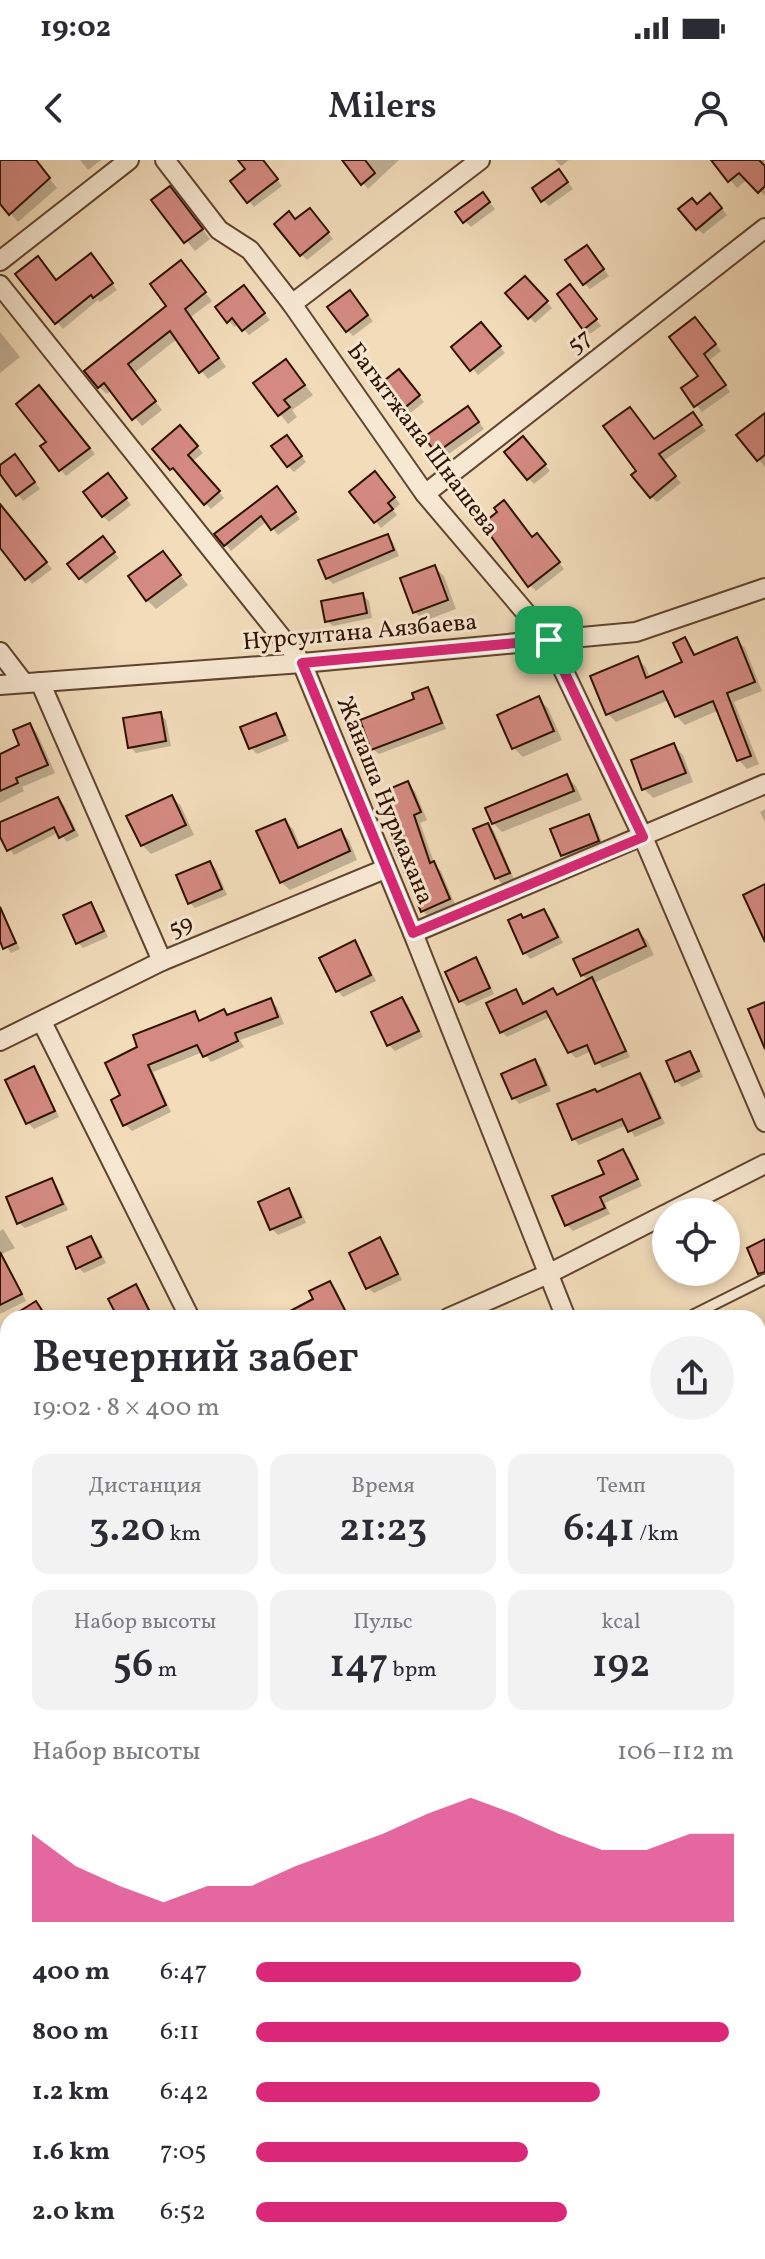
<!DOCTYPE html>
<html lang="ru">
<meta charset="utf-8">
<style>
:root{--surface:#fff;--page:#f2f2f3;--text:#2b2b33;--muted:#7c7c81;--accent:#db2777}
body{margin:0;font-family:Vollkorn,serif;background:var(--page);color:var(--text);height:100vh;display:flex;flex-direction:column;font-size:30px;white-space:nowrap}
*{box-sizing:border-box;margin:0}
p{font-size:26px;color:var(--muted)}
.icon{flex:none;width:44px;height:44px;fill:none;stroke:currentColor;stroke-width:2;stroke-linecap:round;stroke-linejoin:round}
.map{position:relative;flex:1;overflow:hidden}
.side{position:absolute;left:0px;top:1150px;width:766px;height:950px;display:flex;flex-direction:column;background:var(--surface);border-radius:24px 24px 0 0;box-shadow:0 4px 12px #0003}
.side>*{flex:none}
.fabs{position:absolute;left:652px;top:1038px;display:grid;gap:16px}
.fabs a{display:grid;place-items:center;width:88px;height:88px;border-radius:50%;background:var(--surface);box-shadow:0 4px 12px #0003;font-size:40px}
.pin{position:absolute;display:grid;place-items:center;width:68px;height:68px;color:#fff;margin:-34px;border-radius:16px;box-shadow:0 4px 12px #0006}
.round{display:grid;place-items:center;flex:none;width:84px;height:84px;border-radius:42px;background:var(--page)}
.head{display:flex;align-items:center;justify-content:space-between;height:136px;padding:0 32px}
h1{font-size:44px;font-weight:600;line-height:60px}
.figures{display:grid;grid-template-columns:repeat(3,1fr);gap:12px;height:136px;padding:8px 32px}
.figures div{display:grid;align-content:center;border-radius:16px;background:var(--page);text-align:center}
.figures b{font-size:40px;font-weight:600}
.figures small{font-size:22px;font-weight:400}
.figures p{font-size:22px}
.chart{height:224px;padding:16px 32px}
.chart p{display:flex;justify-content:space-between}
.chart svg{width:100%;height:144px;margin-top:8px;fill:var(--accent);opacity:.7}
ul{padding:0 32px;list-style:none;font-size:26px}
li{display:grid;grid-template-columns:128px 96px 1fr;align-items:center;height:60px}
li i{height:20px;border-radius:10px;background:var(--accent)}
.status{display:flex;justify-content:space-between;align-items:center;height:56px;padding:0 40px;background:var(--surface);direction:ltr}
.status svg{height:22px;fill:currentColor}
header{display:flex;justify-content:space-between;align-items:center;height:104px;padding:0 32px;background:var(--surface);font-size:36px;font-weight:600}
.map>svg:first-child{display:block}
.shadow{fill:#0003}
.building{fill:#d48a81;stroke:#301100;stroke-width:2}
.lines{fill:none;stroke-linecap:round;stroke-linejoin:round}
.lane-casing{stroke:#60442e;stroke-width:13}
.street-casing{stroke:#60442e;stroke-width:22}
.lane{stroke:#f7e8d2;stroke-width:9}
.street{stroke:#f7e8d2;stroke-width:18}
.route-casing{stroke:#fff;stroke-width:16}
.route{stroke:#db2777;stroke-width:10}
.labels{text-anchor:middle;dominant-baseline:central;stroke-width:6;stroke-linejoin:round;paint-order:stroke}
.street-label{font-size:24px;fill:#301100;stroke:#f7e8d2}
</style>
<div class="status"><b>19:02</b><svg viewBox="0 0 49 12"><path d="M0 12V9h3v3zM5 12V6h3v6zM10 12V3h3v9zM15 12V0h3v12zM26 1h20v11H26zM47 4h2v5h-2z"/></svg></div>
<header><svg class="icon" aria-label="back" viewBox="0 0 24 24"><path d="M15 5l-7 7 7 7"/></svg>Milers<svg class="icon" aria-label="person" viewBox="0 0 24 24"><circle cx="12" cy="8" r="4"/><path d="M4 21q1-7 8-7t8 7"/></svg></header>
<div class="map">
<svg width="765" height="2099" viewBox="0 0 765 2099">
<rect width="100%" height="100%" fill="#f2dcba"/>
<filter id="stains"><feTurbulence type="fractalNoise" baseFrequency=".0025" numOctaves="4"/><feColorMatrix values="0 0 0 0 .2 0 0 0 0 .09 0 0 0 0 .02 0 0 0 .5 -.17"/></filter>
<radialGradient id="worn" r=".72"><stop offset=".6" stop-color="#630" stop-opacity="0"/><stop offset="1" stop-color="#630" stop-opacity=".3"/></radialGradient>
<!-- shadow -->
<g class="shadow">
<polygon points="0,0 35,0 57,28 18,62 0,41"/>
<polygon points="80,0 101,0 88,10"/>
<polygon points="250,0 262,0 282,26 254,47 249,41"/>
<polygon points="345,0 399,0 368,29"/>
<polygon points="555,0 569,0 561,6"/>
<polygon points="713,0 765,0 761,5 765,9 765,36 748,19 737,28"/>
<polygon points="564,17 573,29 549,46 543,40"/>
<polygon points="179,37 210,79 195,91 154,41"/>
<polygon points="488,40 495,49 471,67 465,61"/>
<polygon points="716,41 727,55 703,74 697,68 697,46"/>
<polygon points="315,56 333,79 307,100 301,94 296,61"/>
<polygon points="592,93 609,116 590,129 584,123"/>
<polygon points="97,102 117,130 100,142 98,140 63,169 18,115 56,122"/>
<polygon points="188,111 212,141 191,157 226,207 208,219 177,179 134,213 162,250 142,266 112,230 107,234 99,227 169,146"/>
<polygon points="525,118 552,148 535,163 508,134"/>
<polygon points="249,133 270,160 249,175 239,164 234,167 229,161"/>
<polygon points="576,133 601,166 590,174 584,168"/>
<polygon points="355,138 373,161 353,176 347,170"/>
<polygon points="701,165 721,191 708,201 730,232 702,252 684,229 701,216"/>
<polygon points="486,170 505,193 478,215 454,187"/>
<polygon points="0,172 20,197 0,213"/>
<polygon points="286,202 313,235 292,250 297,257 288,264 256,224"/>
<polygon points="404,218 424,242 408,255 402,249"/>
<polygon points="45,233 95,294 66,316 61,310 49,282"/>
<polygon points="473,254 484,269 443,298 437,292"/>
<polygon points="693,254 706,271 663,301 681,323 657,342 651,337 655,280"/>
<polygon points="765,256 765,307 739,276"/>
<polygon points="186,274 203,293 193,301 224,338 211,349 155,290"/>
<polygon points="292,283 306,302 294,312 288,306"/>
<polygon points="529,285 550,311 534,324 528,318"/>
<polygon points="21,303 40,329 23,341 0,311 0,308"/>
<polygon points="381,320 400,344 393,350 397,355 381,368 376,362"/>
<polygon points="113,321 131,345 109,362 103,356"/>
<polygon points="282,334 300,359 278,375 267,361 231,391 217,374"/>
<polygon points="0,349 7,354 52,409 32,424 0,379"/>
<polygon points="500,353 533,379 543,382 564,409 536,431 530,425"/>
<polygon points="387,376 393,382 399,396 333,424 327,418"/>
<polygon points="108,385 119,398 86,424 80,418"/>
<polygon points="163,394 188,425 156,449 147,440"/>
<polygon points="434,407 444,416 456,449 424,461 415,452"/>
<polygon points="363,435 369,441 372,458 333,466 327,461"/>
<polygon points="685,480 697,496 737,480 745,488 762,531 734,542 759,604 747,609 739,600 719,550 685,565 676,556 669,540 616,562 608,554 637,499 646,507 650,518 685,503"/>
<polygon points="427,529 433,535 446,569 379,594 373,589"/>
<polygon points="538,539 548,548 562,580 523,597 514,588"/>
<polygon points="160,554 166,560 171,586 136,593 130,587"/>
<polygon points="276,555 281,561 289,581 257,594 251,588"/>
<polygon points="29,565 37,573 55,613 22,627 24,631 0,643 0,596 21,586"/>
<polygon points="674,586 683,595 693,622 653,638 644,629"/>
<polygon points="567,617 576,626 582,640 502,672 493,663"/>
<polygon points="407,624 415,631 427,660 420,663 435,705 441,711 456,747 430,758 423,751"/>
<polygon points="172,637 181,646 194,675 151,694 142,685"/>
<polygon points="58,639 64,645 79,676 67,682 59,672 14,695 0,673 0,664"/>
<polygon points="765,649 765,662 760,652"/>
<polygon points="588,656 594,662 604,687 568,700 563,695"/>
<polygon points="285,661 293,669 301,688 341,672 349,680 357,700 290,730 281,722"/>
<polygon points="488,665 494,671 514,719 502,724 497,718"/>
<polygon points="210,703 216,709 227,735 195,748 189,742"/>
<polygon points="0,745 20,789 11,793 0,776"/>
<polygon points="90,745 96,750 108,777 83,788 77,782"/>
<polygon points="544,751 550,757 563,783 530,799 525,793 525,760"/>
<polygon points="638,771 647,780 654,795 594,823 630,897 602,908 592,891 576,898 570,892 552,856 507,877 501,871 516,831 525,845 553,831 558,836 589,821 582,815"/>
<polygon points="354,783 360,789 376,821 343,837 338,831"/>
<polygon points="475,800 481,805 494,834 467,846 461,841"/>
<polygon points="402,839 408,845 423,877 395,891 389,885 373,853"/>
<polygon points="271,840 277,847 284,864 240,880 244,887 211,902 203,892 153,912 171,952 132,971 125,964 123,936 140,888 194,853 202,862 224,852 229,856"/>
<polygon points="690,893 695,899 703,917 682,927 676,921"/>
<polygon points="535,901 541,907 551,931 519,944 514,938"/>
<polygon points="34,909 39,914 59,957 34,969 28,963"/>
<polygon points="640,915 646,921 665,964 635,977 627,965 579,985 574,979 597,934"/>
<polygon points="623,991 629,997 642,1026 605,1043 610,1054 573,1071 567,1065"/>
<polygon points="51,1020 57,1026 68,1050 25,1068 19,1063"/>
<polygon points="288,1030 294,1036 306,1063 278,1075 272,1069 260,1043"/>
<polygon points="3,1069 15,1088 2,1094 26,1141 0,1154 0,1071"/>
<polygon points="91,1078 97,1084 106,1103 84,1113 78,1107"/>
<polygon points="380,1080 386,1086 402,1120 374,1133 368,1128"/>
<polygon points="330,1123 336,1129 350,1158 282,1158 315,1140"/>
<polygon points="0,1174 8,1189 8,1209 0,1213"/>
<polygon points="765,1202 765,1276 758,1280 758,1204"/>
<polygon points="8,1259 8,1278 0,1262"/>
<polygon points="0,1416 8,1427 8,1511 0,1515"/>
<polygon points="0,1653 8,1672 8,1684 0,1687"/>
<polygon points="765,2034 765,2074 758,2077 758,2037"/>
<polygon points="118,2092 157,2092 161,2099 121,2099"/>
<polygon points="199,2092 204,2099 184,2099"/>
<polygon points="388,2092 421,2092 423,2097 391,2099"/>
<polygon points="541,2092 547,2092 554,2099 526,2099"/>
<polygon points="251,2094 256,2099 241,2099"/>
<polygon points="328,2094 333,2099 316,2099"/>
</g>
<!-- building -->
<g class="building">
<polygon points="0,0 36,0 50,18 9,55 0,44"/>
<polygon points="238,0 263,0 278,19 247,43 230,21 245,9"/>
<polygon points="342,0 365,0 375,13 361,25"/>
<polygon points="711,0 759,0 765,6 765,26 758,33 739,13 728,22"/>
<polygon points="559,9 568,22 541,42 532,28"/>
<polygon points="170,26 203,69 184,83 151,40"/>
<polygon points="483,32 490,42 463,63 455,52"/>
<polygon points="710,33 722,48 696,70 678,49 692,38 697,44"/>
<polygon points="310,48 329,72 300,96 274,64 289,51 295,59"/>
<polygon points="587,85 604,109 583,125 565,100"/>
<polygon points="91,93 113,123 93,138 91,135 55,164 15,114 38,96 56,120"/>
<polygon points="181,100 206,132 185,149 219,198 199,213 170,171 128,204 156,241 132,260 104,223 98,228 84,211 166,146 150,124"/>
<polygon points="525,116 548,141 528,159 505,133"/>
<polygon points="570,124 597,159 583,170 557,134"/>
<polygon points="244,125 265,153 242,171 232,158 227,163 215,147"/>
<polygon points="350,130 368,155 346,172 327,147"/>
<polygon points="695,157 716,184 704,194 726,225 694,247 681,228 698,216 669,177"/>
<polygon points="481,162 501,186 470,211 451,187"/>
<polygon points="286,199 305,225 284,240 290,247 278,256 253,223"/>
<polygon points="399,209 420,235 401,251 380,224"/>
<polygon points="39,225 90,288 59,311 40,286 46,282 16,244"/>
<polygon points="468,246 479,262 436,293 424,277"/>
<polygon points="630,247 654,279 693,252 702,265 659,294 676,316 650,338 631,315 636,311 603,266"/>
<polygon points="765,253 765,295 757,301 736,275"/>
<polygon points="180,265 198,286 188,295 220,331 204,345 173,308 170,310 152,289"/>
<polygon points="287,275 302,296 287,307 271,286"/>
<polygon points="523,276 546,304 527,320 504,292"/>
<polygon points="15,294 35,322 16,336 0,314 0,305"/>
<polygon points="375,311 395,337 388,343 393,349 374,363 349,332"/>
<polygon points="108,313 127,338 102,357 83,332"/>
<polygon points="277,326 296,352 271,370 261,356 224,386 214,374"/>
<polygon points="504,340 532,377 537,373 560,402 528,427 482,364 497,352 494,348"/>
<polygon points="0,344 47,402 25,420 0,388"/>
<polygon points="388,374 394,390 326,419 318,400"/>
<polygon points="103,376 115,392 79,419 67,404"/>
<polygon points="163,391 181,415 146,441 128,416"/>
<polygon points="435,405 448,440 413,453 400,418"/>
<polygon points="363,433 367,453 325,462 321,441"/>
<polygon points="685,477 694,495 737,477 755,522 727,533 751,596 737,601 713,541 675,557 663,531 606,555 590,516 638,496 646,518 682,502 673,483"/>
<polygon points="428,527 442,563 371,590 360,560 414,539 412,533"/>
<polygon points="539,536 554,571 512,589 497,555"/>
<polygon points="161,552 166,581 128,588 123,558"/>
<polygon points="276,553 285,575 249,589 240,567"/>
<polygon points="30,563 48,605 16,618 18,623 0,631 0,594 19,585 13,570"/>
<polygon points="674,583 686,613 642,630 631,600"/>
<polygon points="567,614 574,631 492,664 485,648"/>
<polygon points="408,621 421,652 414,655 430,703 434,701 450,739 421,752 392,682 404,678 384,631"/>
<polygon points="172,635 186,665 141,686 126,656"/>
<polygon points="58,637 74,670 59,678 54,667 7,691 0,677 0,662"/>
<polygon points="589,654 599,681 561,696 550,669"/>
<polygon points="285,659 298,688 341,669 350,691 280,723 256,671"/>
<polygon points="488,663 510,713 495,719 473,669"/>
<polygon points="210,701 222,729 188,744 176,715"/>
<polygon points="765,724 765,782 743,735"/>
<polygon points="91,742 104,771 76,784 63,755"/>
<polygon points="0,747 16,783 3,789 0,781"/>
<polygon points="544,749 558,777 523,794 508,760 521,754 523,758"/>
<polygon points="638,769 646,786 581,816 573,799"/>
<polygon points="355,780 371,815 336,832 319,798"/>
<polygon points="476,797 490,828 459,842 445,812"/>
<polygon points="592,817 626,891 595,904 587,885 568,893 546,851 500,873 486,843 516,829 523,844 553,828 557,835"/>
<polygon points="402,837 419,871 387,886 371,852"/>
<polygon points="271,838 278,857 235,873 238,881 203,897 197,885 148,905 166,945 123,966 111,940 120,935 105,903 137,887 133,875 195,851 199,861 224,849 227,855"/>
<polygon points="765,842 765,889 748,849"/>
<polygon points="690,891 699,911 675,922 666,901"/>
<polygon points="535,899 546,925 512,939 501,914"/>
<polygon points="34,906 55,951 26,964 5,920"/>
<polygon points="640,913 660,958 628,972 622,959 572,980 557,944 595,929 597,932"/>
<polygon points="623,989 638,1019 600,1037 605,1048 565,1066 552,1036 604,1014 598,1001"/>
<polygon points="52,1018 63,1044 17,1064 6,1037"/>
<polygon points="289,1028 301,1057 270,1070 258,1042"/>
<polygon points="91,1076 101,1097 76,1109 67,1087"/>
<polygon points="380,1077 398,1114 366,1129 349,1093"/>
<polygon points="765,1079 765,1112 758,1114 747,1088"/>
<polygon points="0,1092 22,1134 0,1145"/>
<polygon points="330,1121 349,1158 277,1158 313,1139 309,1131"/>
<polygon points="136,1124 153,1158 118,1158 108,1139"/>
<polygon points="36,1141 47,1158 9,1158"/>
</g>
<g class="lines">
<defs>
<g id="lane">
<polyline points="687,1158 765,1119"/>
<polyline points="758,1402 765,1399"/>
</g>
<g id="street">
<polyline points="165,0 219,70 250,90 292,144 425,334 549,480 643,677 765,962"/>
<polyline points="0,101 129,0"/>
<polyline points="0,125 302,503 413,773 566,1158"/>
<polyline points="292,144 480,0"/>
<polyline points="425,334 765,68"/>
<polyline points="0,492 23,522"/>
<polyline points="40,522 162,801"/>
<polyline points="0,525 302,503 636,472 765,428"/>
<polyline points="413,773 765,624"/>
<polyline points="42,862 190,1158"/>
<polyline points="0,881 162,801 385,709"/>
<polyline points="670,1052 765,1004"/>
<polyline points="448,1158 548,1114 666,1054"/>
<polyline points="0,1314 8,1331"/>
<polyline points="0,1360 8,1356"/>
<polyline points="758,1625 765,1642"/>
<polyline points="0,1827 8,1823"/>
<polyline points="758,1977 765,1974"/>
<polyline points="360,2092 364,2099"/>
<polyline points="643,2092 646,2099"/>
<polyline points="479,2099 495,2092"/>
</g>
</defs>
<!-- lane casing -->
<use href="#lane" class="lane-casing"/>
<!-- street casing -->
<use href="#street" class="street-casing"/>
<!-- lane -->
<use href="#lane" class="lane"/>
<!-- street -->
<use href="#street" class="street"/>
</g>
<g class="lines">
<defs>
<polygon id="route" points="549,480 643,677 413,773 302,503"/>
</defs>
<!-- route casing -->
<use href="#route" class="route-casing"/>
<!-- route -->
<use href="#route" class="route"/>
</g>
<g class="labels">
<!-- street labels -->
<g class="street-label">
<text transform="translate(580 182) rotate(-38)">57</text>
<text transform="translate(422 280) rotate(53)">Багытжана Шнашева</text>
<text transform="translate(360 473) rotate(-5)">Нурсултана Аязбаева</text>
<text transform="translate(384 641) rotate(68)">Жанаша Нурмахана</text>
<text transform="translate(181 767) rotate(-23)">59</text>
</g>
</g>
<rect width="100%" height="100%" filter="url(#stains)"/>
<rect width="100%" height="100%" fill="url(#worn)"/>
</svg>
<div class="fabs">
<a><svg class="icon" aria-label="locate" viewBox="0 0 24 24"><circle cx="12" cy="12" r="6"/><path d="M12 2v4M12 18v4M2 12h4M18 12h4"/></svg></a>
</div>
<div class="pin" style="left:549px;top:480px;background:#1e9e55"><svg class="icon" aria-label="arrive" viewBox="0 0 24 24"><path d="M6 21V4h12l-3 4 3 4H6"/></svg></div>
<section class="side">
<div class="head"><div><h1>Вечерний забег</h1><p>19:02 · 8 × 400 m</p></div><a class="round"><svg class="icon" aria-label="share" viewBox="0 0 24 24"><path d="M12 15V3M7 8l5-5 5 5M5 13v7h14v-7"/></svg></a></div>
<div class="figures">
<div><p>Дистанция</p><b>3.20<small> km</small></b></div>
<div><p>Время</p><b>21:23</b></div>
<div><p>Темп</p><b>6:41<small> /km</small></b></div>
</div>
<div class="figures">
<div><p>Набор высоты</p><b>56<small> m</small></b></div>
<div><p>Пульс</p><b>147<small> bpm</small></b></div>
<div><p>kcal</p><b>192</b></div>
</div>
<div class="chart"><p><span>Набор высоты</span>106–112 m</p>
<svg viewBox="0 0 160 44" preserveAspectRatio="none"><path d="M0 44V17L10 27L20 33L30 38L40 33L50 33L60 27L70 22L80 17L90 11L100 6L110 11L120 17L130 22L140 22L150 17L160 17V44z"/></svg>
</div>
<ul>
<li><b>400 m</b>6:47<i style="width:68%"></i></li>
<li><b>800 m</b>6:11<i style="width:99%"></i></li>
<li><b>1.2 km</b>6:42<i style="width:72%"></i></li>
<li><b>1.6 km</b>7:05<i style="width:57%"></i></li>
<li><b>2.0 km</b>6:52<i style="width:65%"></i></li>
</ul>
</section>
</div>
